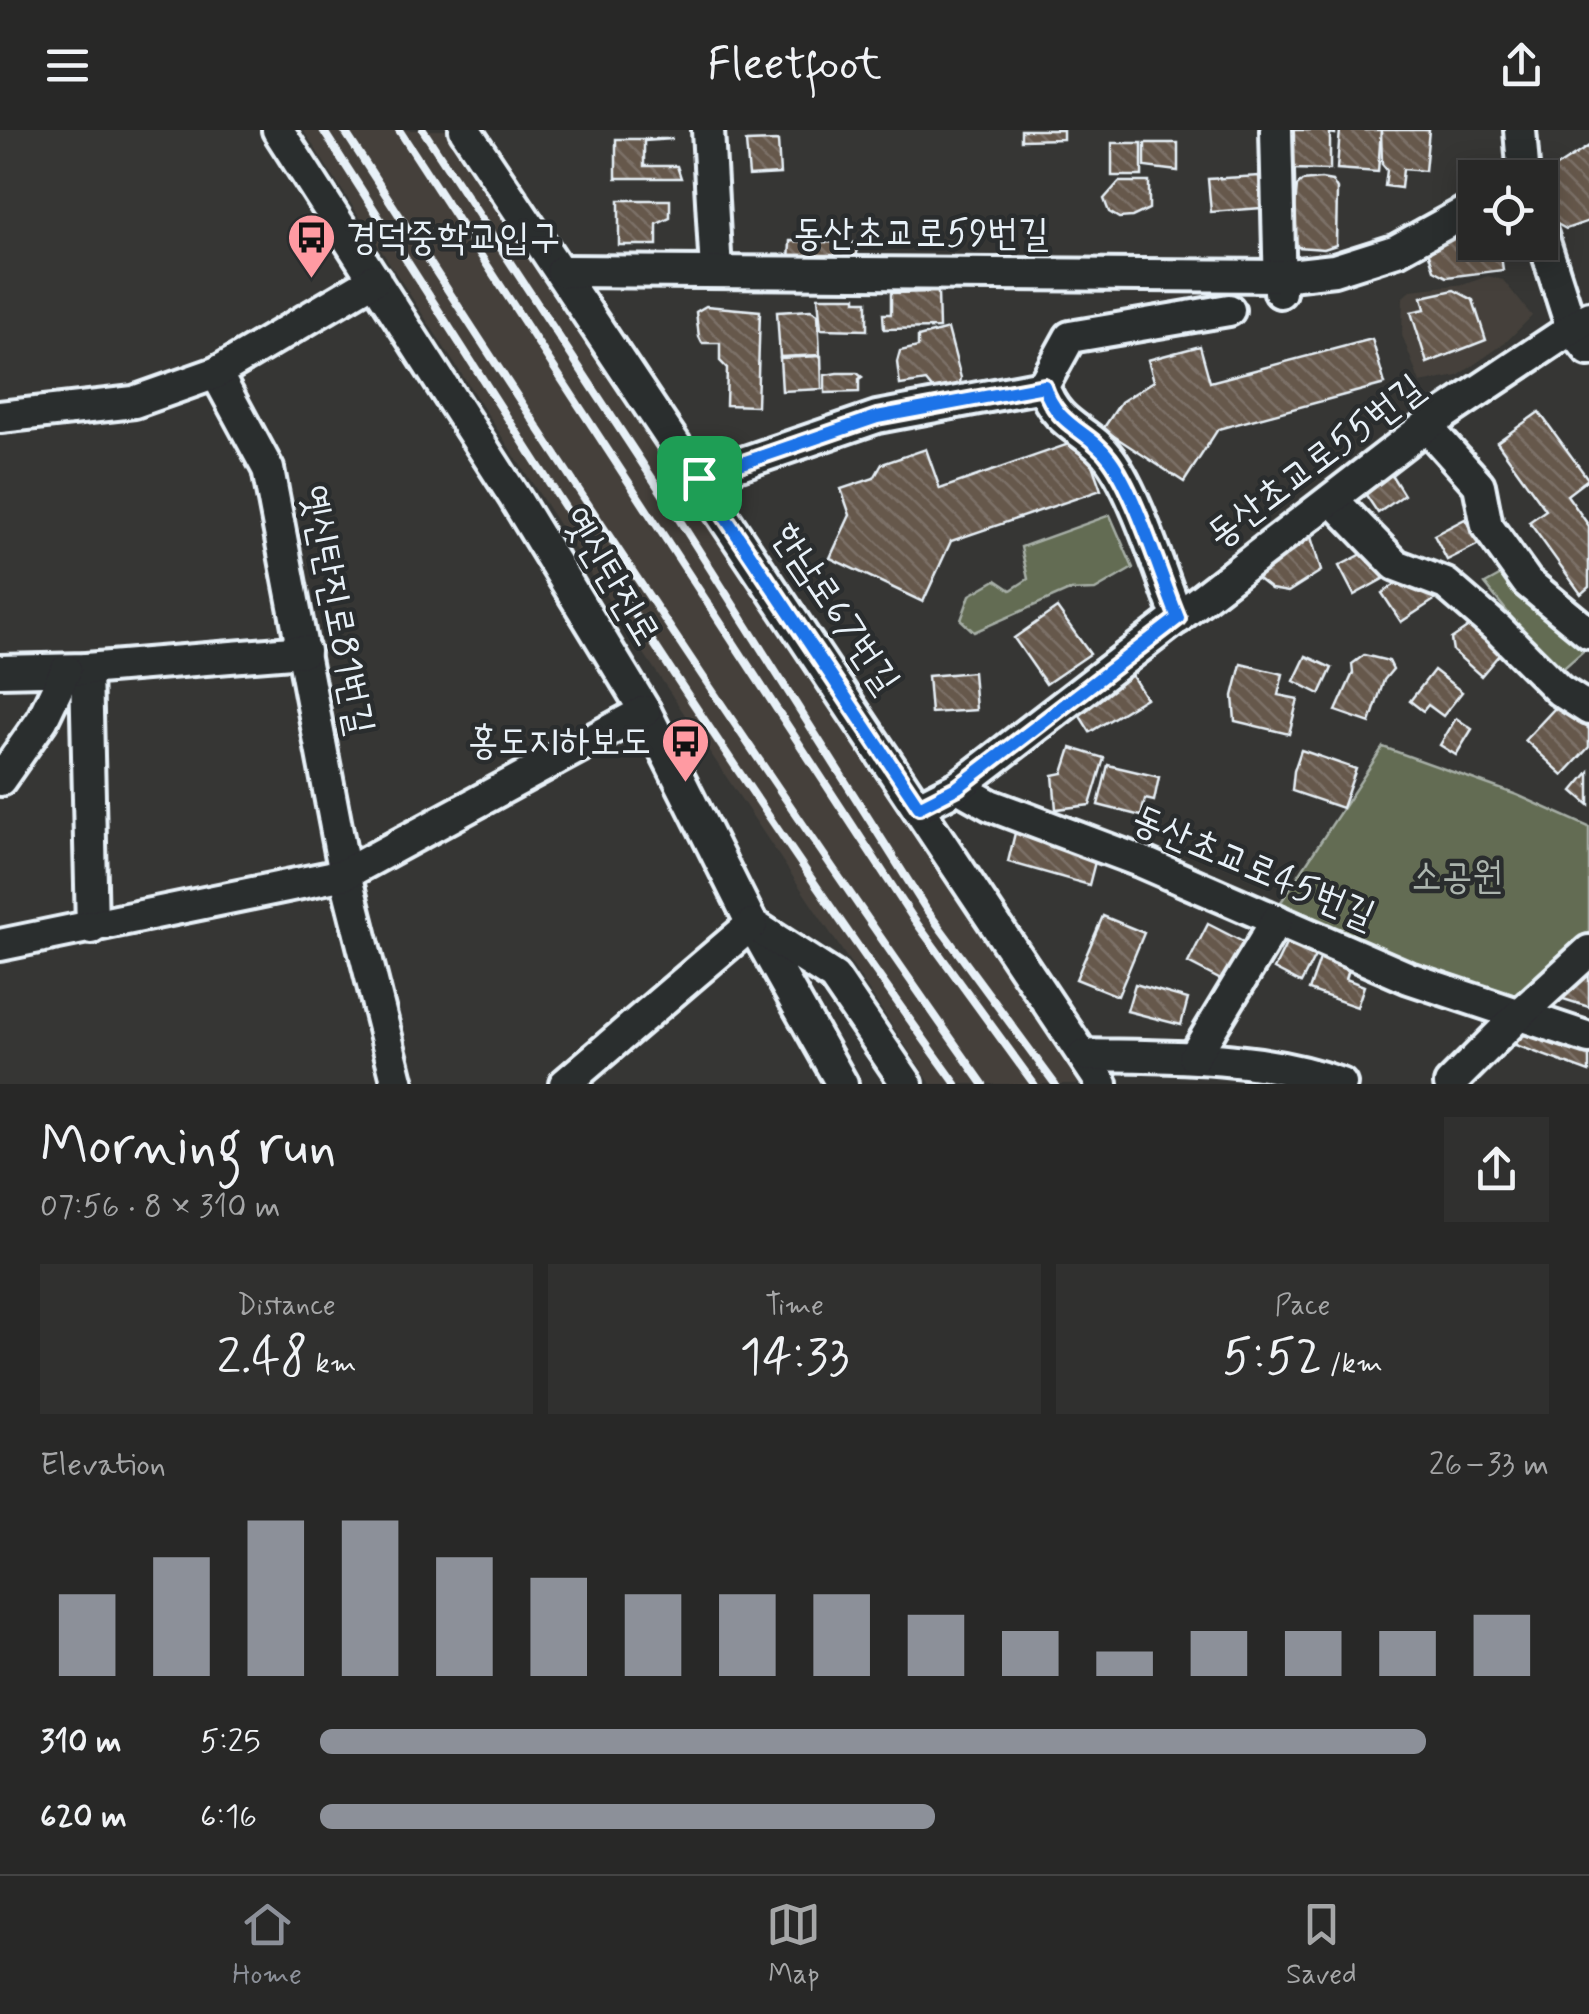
<!DOCTYPE html>
<meta charset="utf-8">
<style>
:root{--surface:#282827;--page:#30302f;--text:#f1f3f6;--muted:#a5a6a7;--line:#444;--accent:#8c9099}
body{margin:0;font-family:Mynerve,"Poor Story",sans-serif;background:var(--page);color:var(--text);height:100vh;display:flex;flex-direction:column;font-size:38px;white-space:nowrap}
*{box-sizing:border-box;margin:0}
p{font-size:32px;color:var(--muted)}
.icon{flex:none;width:55px;height:55px;fill:none;stroke:currentColor;stroke-width:2;stroke-linecap:round;stroke-linejoin:round}
.map{position:relative;height:954px;overflow:hidden}
.details{display:flex;flex-direction:column;background:var(--surface);flex:1}
.details>*{flex:none}
.fabs{position:absolute;left:1458px;top:30px;display:grid;gap:20px}
.fabs a{display:grid;place-items:center;width:100px;height:100px;border-radius:0px;background:var(--surface);box-shadow:0 5px 25px #0003,0 0 0 2px var(--line);font-size:50px}
.pin{position:absolute;display:grid;place-items:center;width:85px;height:85px;color:#fff;margin:-42px;border-radius:20px;box-shadow:0 5px 15px #0006}
.round{display:grid;place-items:center;flex:none;width:105px;height:105px;border-radius:0px;background:var(--page)}
.overview{display:flex;align-items:center;justify-content:space-between;height:170px;padding:0 40px}
h1{font-size:55px;font-weight:600;line-height:75px}
.metrics{display:grid;grid-template-columns:repeat(3,1fr);gap:15px;height:170px;padding:10px 40px}
.metrics div{display:grid;align-content:center;border-radius:0px;background:var(--page);text-align:center}
.metrics b{font-size:50px;font-weight:600}
.metrics small{font-size:28px;font-weight:400}
.metrics p{font-size:28px}
.chart{height:280px;padding:20px 40px}
.chart p{display:flex;justify-content:space-between}
.chart svg{width:100%;height:180px;margin-top:10px;stroke:var(--accent);stroke-width:6}
ul{padding:0 40px;list-style:none;font-size:32px}
li{display:grid;grid-template-columns:160px 120px 1fr;align-items:center;height:75px}
li i{height:25px;border-radius:12px;background:var(--accent)}
header{display:flex;justify-content:space-between;align-items:center;height:130px;padding:0 40px;background:var(--surface);font-size:45px;font-weight:600}
.tabs{display:flex;justify-content:space-around;align-items:center;height:140px;border-top:2px solid var(--line);background:var(--surface);font-size:28px;color:var(--muted)}
.tabs a{display:grid;justify-items:center;gap:5px}
.tabs .selected{color:var(--accent)}
.map>svg:first-child{display:block}
.built{fill:#44403b}
.green{fill:#636c53;stroke:#a6aea6;stroke-width:2.5}
.building{fill:url(#building-back-hatch);stroke:#e8f1f8;stroke-width:2.5}
.lines{fill:none;stroke-linecap:round;stroke-linejoin:round}
.minor-casing{stroke:#e8f1f8;stroke-width:38}
.minor{stroke:#2a2d2e;stroke-width:30}
.rail{stroke:#e8f1f8;stroke-width:8}
.route-casing{stroke:#fff;stroke-width:20}
.route{stroke:#1a73e8;stroke-width:12}
.labels{text-anchor:middle;dominant-baseline:central;stroke-width:9;stroke-linejoin:round;paint-order:stroke}
.street-label{font-size:38px;fill:#e8f1f8;stroke:#2a2d2e}
.poi-label{font-size:38px;fill:#e8f1f8;stroke:#2a2d2e;text-anchor:start}
.park-label{font-size:38px;fill:#acb5ae;stroke:#2a2d2e}
</style>
<header><svg class="icon" aria-label="menu" viewBox="0 0 24 24"><path d="M4 6h16M4 12h16M4 18h16"/></svg>Fleetfoot<svg class="icon" aria-label="share" viewBox="0 0 24 24"><path d="M12 15V3M7 8l5-5 5 5M5 13v7h14v-7"/></svg></header>
<div class="map">
<svg width="1589" height="954" viewBox="0 0 1589 954">
<defs>
<pattern id="building-back-hatch" width="6" height="6" patternUnits="userSpaceOnUse" patternTransform="scale(2.5)"><rect width="6" height="6" fill="#66594c"/><path d="M-1 5l2 2M0 0l6 6M5-1l2 2" fill="none" stroke="#7c7167"/></pattern>
</defs>
<rect width="100%" height="100%" fill="#363634"/>
<filter id="ink" filterUnits="userSpaceOnUse"><feTurbulence type="fractalNoise" baseFrequency=".01" numOctaves="2"/><feDisplacementMap in="SourceGraphic" scale="20" xChannelSelector="R" yChannelSelector="G"/><feConvolveMatrix kernelMatrix="1 2 1 2 8 2 1 2 1" color-interpolation-filters="sRGB"/></filter>
<g filter="url(#ink)">
<!-- built -->
<g class="built">
<polygon points="303,0 446,0 1084,954 931,954 595,450"/>
<polygon points="1488,146 1503,150 1532,186 1505,213 1458,246 1420,253 1402,205 1403,167 1411,160 1465,154"/>
</g>
<!-- green -->
<g class="green">
<polygon points="1110,385 1133,438 1095,460 1067,461 974,502 961,490 970,465 996,450 1011,460 1028,449 1021,417"/>
<polygon points="1519,435 1589,516 1557,544 1485,454"/>
<polygon points="1383,617 1517,665 1589,697 1589,805 1522,870 1422,838 1279,775"/>
</g>
<!-- building -->
<g class="building">
<polygon points="1021,0 1063,0 1063,9 1021,10"/>
<polygon points="1292,0 1335,0 1335,4 1330,3 1330,40 1292,39"/>
<polygon points="1340,0 1381,0 1378,42 1337,39"/>
<polygon points="1381,0 1429,0 1425,41 1403,39 1401,58 1385,56 1387,40 1382,34"/>
<polygon points="616,9 673,9 644,11 644,36 677,36 681,48 616,48"/>
<polygon points="778,11 780,44 749,46 746,12"/>
<rect x="1112" y="13" width="30" height="33"/>
<polygon points="1145,13 1178,13 1178,41 1145,37"/>
<polygon points="1589,16 1589,91 1566,99 1550,90 1539,48"/>
<polygon points="1259,46 1261,78 1211,82 1208,49"/>
<polygon points="1321,49 1332,51 1337,59 1336,115 1324,119 1298,117 1292,108 1297,56 1302,51"/>
<polygon points="1119,52 1149,52 1149,79 1132,87 1119,88 1109,82 1104,69"/>
<polygon points="619,70 670,70 670,88 657,94 657,115 619,115"/>
<polygon points="1475,92 1475,112 1499,112 1503,140 1447,147 1434,140 1427,118"/>
<polygon points="790,111 857,113 857,135 789,134"/>
<polygon points="1454,160 1473,170 1486,210 1427,233 1411,182 1425,179 1422,167"/>
<polygon points="938,162 939,198 884,199 883,184 891,184 891,163"/>
<polygon points="818,167 856,167 856,171 867,171 867,200 821,199"/>
<polygon points="706,176 760,181 757,276 726,275 727,238 720,231 720,213 702,213 699,207 696,182"/>
<polygon points="811,180 818,184 820,225 780,227 777,182"/>
<polygon points="948,199 961,248 958,263 939,267 926,251 900,255 897,232 900,221 918,217 918,207"/>
<polygon points="1372,209 1385,254 1218,299 1184,352 1103,299 1121,272 1154,251 1148,230 1200,216 1210,252"/>
<polygon points="821,226 822,259 782,261 780,228"/>
<polygon points="837,243 857,243 862,247 859,249 859,262 825,263 825,245"/>
<polygon points="1539,282 1588,349 1567,365 1589,396 1589,457 1581,464 1529,392 1546,380 1497,312"/>
<polygon points="1083,309 1101,360 951,411 923,472 830,428 850,385 841,359 874,348 882,334 926,319 940,359"/>
<polygon points="1389,341 1404,365 1378,383 1362,359"/>
<polygon points="1465,389 1479,414 1447,430 1434,405"/>
<polygon points="1309,400 1321,441 1288,462 1271,459 1248,441"/>
<polygon points="1370,420 1392,444 1354,465 1339,436"/>
<polygon points="1406,447 1442,465 1401,492 1382,463"/>
<polygon points="1057,478 1090,524 1046,554 1014,508"/>
<polygon points="1473,494 1503,520 1481,546 1453,521 1451,509"/>
<polygon points="1364,525 1389,531 1393,539 1384,550 1370,593 1336,581 1353,543 1352,534"/>
<polygon points="1306,526 1332,538 1320,564 1294,551"/>
<polygon points="1241,534 1283,544 1278,565 1298,569 1289,604 1235,591 1233,566"/>
<polygon points="1434,540 1462,562 1443,586 1428,575 1423,581 1410,571"/>
<polygon points="1129,541 1146,568 1090,602 1073,575"/>
<polygon points="973,542 976,580 931,583 928,546"/>
<polygon points="1565,577 1589,599 1589,617 1563,645 1525,610 1555,578"/>
<polygon points="1456,588 1472,599 1456,625 1440,615"/>
<polygon points="1071,618 1104,628 1090,675 1056,679 1053,645 1063,643"/>
<polygon points="1301,620 1356,639 1342,678 1292,661 1294,641"/>
<polygon points="1108,635 1159,647 1154,671 1145,669 1141,686 1098,675"/>
<polygon points="1589,642 1589,675 1573,661"/>
<polygon points="1015,703 1097,724 1089,755 1008,732"/>
<polygon points="1103,786 1144,803 1118,866 1076,849"/>
<polygon points="1208,794 1247,814 1227,853 1188,833"/>
<polygon points="1290,806 1318,820 1301,853 1274,839"/>
<polygon points="1323,820 1352,830 1346,849 1364,856 1357,877 1309,860"/>
<polygon points="1589,842 1589,877 1560,868"/>
<polygon points="1135,854 1188,869 1181,895 1127,881"/>
<polygon points="1534,897 1589,918 1589,942 1513,914"/>
</g>
<g class="lines">
<defs>
<g id="minor">
<polyline points="278,0 515,368 645,581 752,794 842,954"/>
<polyline points="465,0 1102,954"/>
<polyline points="708,0 716,142"/>
<polyline points="1276,0 1280,162"/>
<polyline points="1520,0 1524,48"/>
<polyline points="1540,99 1572,199 1589,220"/>
<polyline points="562,141 1280,146 1334,140 1397,120 1475,77"/>
<polyline points="216,243 268,339 345,744 398,954"/>
<polyline points="0,287 134,272 216,243 375,149"/>
<polyline points="1426,296 1479,355 1487,396 1527,452 1589,503"/>
<polyline points="699,348 877,287 1043,256"/>
<polyline points="1332,369 1396,435 1446,454 1498,499 1559,560 1589,579"/>
<path d="M1178,488C1161,445 1136,364 1110,329C1088,299 1057,298 1043,256L1070,207L1229,180"/>
<polyline points="86,539 92,798"/>
<polyline points="0,541 86,539 304,521"/>
<polyline points="0,650 42,590 66,540"/>
<polyline points="958,657 990,675 1142,732 1409,848 1589,908"/>
<polyline points="919,677 958,657 1426,296 1589,187"/>
<polyline points="755,796 834,847 907,954"/>
<polyline points="0,815 345,744 645,581"/>
<path d="M1083,925C1169,927 1259,924 1341,954"/>
<polyline points="1194,927 1277,790"/>
<polyline points="565,954 752,794"/>
<polyline points="1450,954 1520,884 1589,821"/>
</g>
</defs>
<!-- minor casing -->
<use href="#minor" class="minor-casing"/>
<!-- minor -->
<use href="#minor" class="minor"/>
<!-- rail -->
<g class="rail">
<path d="M323,0C529,321 732,645 956,954"/>
<path d="M344,0C552,322 762,641 983,954"/>
<polyline points="399,0 913,788 1034,954"/>
<polyline points="423,0 675,383 926,779 1055,954"/>
</g>
</g>
</g>
<g class="lines" filter="url(#ink)">
<defs>
<path id="route" d="M1044,256C1058,298 1088,299 1110,329C1136,364 1160,445 1178,488L958,657L919,677L699,348L877,287Z"/>
</defs>
<!-- route casing -->
<use href="#route" class="route-casing"/>
<!-- route -->
<use href="#route" class="route"/>
</g>
<!-- icons -->
<defs>
<symbol id="bus-pin" viewBox="-11 -11 22 30"><path d="M0 17L-7.5 6A9.5 9.5 0 1 1 7.5 6Z" fill="#ff9aa2" stroke="#2a2d2e"/><path d="M-5-6H5V4H4V6H2V4H-2V6H-4V4H-5ZM-3.5-4V0h7V-4ZM-3.5 1.2v1.5H-2V1.2ZM2 1.2v1.5H3.5V1.2Z" fill="#111"/></symbol>
</defs>
<g fill-rule="evenodd">
<use href="#bus-pin" x="284" y="80" width="55" height="75"/>
<use href="#bus-pin" x="658" y="584" width="55" height="75"/>
</g>
<g class="labels">
<!-- street labels -->
<g class="street-label">
<text x="921" y="104">동산초교로59번길</text>
<text transform="translate(1316 332) rotate(-37)">동산초교로55번길</text>
<text transform="translate(610 447) rotate(59)">옛신탄진로</text>
<text transform="translate(835 479) rotate(56)">한남로67번길</text>
<text transform="translate(336 480) rotate(79)">옛신탄진로81번길</text>
<text transform="translate(1253 738) rotate(23)">동산초교로45번길</text>
</g>
<!-- poi labels -->
<g class="poi-label">
<text x="346" y="108">경덕중학교입구</text>
<text x="651" y="612" text-anchor="end">홍도지하보도</text>
</g>
<!-- park labels -->
<g class="park-label">
<text x="1457" y="747">소공원</text>
</g>
</g>
</svg>
<div class="fabs">
<a><svg class="icon" aria-label="locate" viewBox="0 0 24 24"><circle cx="12" cy="12" r="6"/><path d="M12 2v4M12 18v4M2 12h4M18 12h4"/></svg></a>
</div>
<div class="pin" style="left:699px;top:348px;background:#1e9e55"><svg class="icon" aria-label="arrive" viewBox="0 0 24 24"><path d="M6 21V4h12l-3 4 3 4H6"/></svg></div>
</div>
<section class="details">
<div class="overview"><div><h1>Morning run</h1><p>07:56 · 8 × 310 m</p></div><a class="round"><svg class="icon" aria-label="share" viewBox="0 0 24 24"><path d="M12 15V3M7 8l5-5 5 5M5 13v7h14v-7"/></svg></a></div>
<div class="metrics">
<div><p>Distance</p><b>2.48<small> km</small></b></div>
<div><p>Time</p><b>14:33</b></div>
<div><p>Pace</p><b>5:52<small> /km</small></b></div>
</div>
<div class="chart"><p><span>Elevation</span>26–33 m</p>
<svg viewBox="0 0 160 44" preserveAspectRatio="none"><path d="M5 44V24M15 44V15M25 44V6M35 44V6M45 44V15M55 44V20M65 44V24M75 44V24M85 44V24M95 44V29M105 44V33M115 44V38M125 44V33M135 44V33M145 44V33M155 44V29"/></svg>
</div>
<ul>
<li><b>310 m</b>5:25<i style="width:90%"></i></li>
<li><b>620 m</b>6:16<i style="width:50%"></i></li>
</ul>
</section>
<nav class="tabs">
<a class="selected"><svg class="icon" aria-label="home" viewBox="0 0 24 24"><path d="M3 11l9-7 9 7M6 9v11h12V9"/></svg>Home</a>
<a><svg class="icon" aria-label="map" viewBox="0 0 24 24"><path d="M3 6l6-2 6 2 6-2v14l-6 2-6-2-6 2zM9 4v14M15 6v14"/></svg>Map</a>
<a><svg class="icon" aria-label="saved" viewBox="0 0 24 24"><path d="M7 4h10v16l-5-4-5 4z"/></svg>Saved</a>
</nav>
